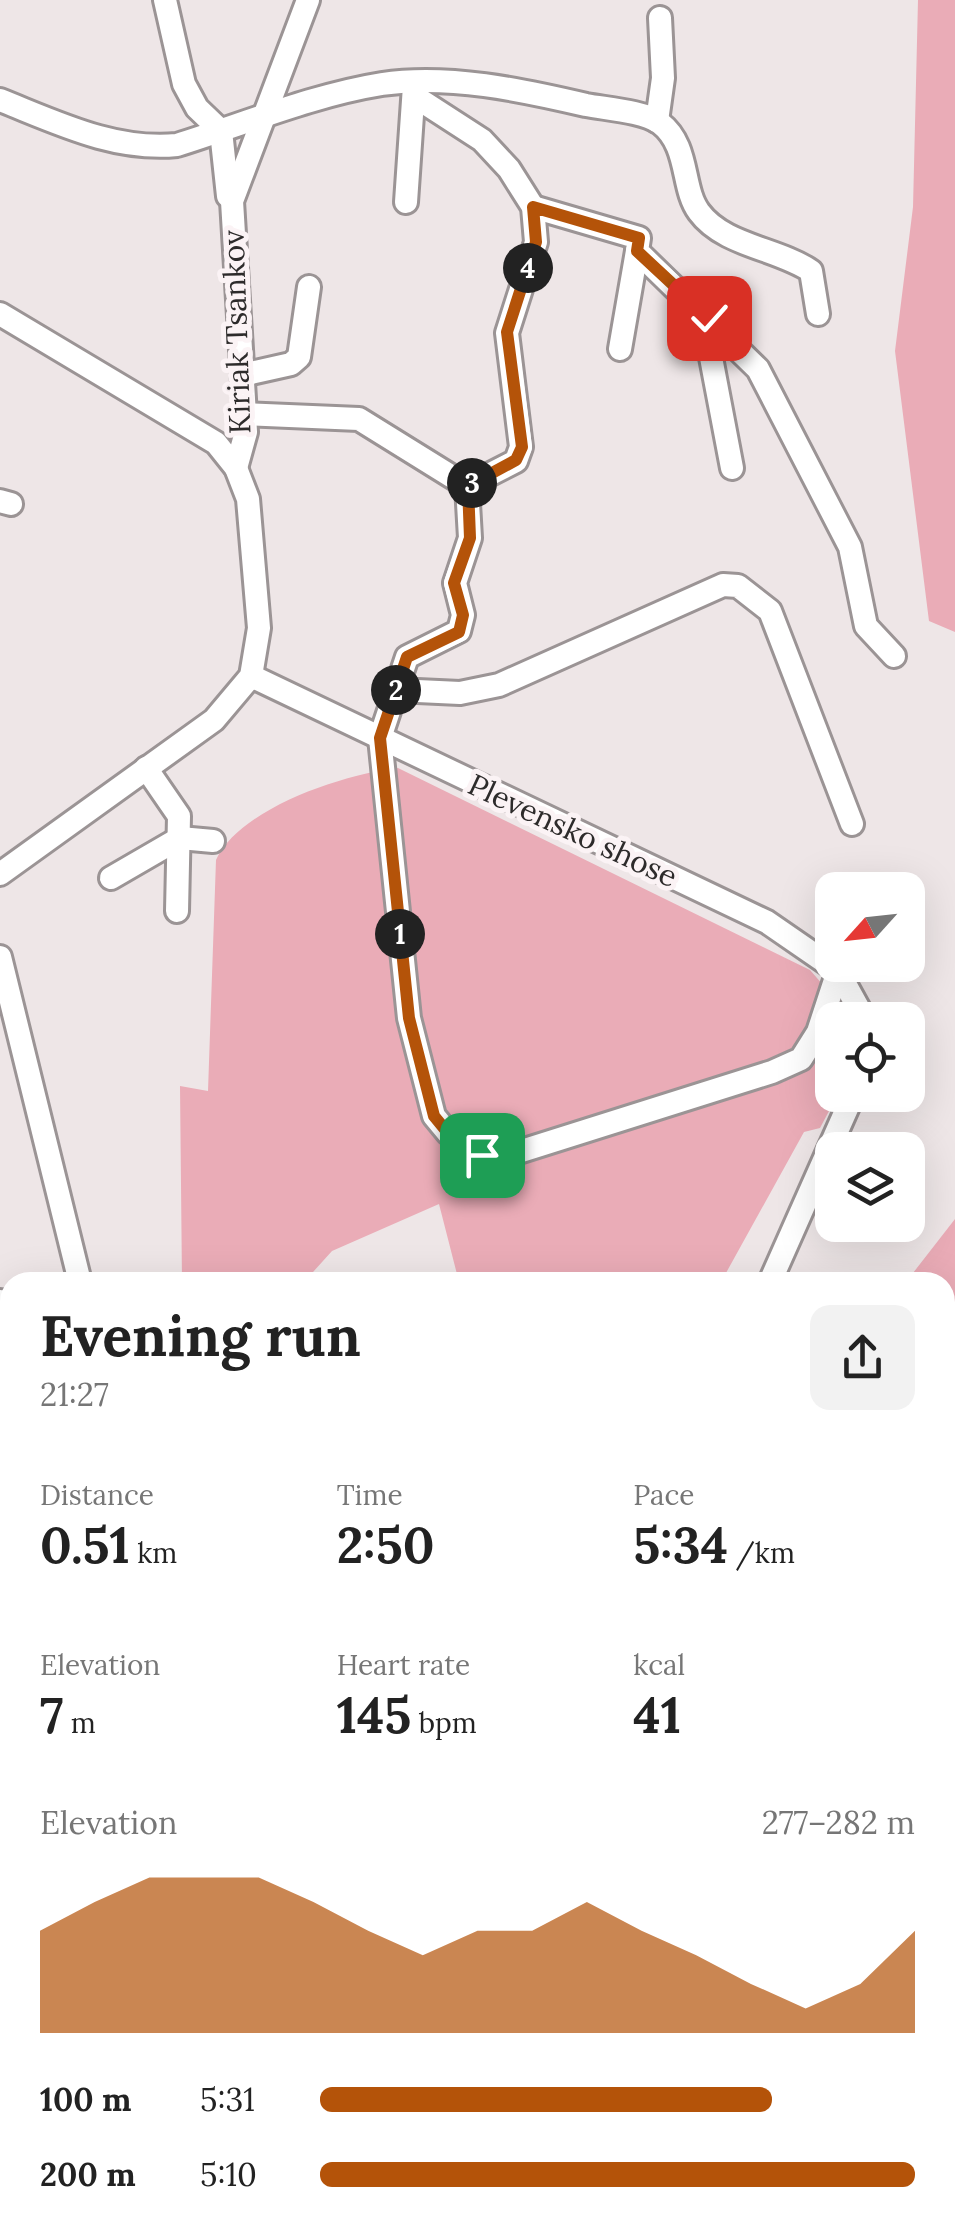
<!DOCTYPE html>
<meta charset="utf-8">
<style>
:root{--surface:#fff;--page:#f2f2f2;--text:#222;--muted:#767676;--accent:#b45309}
body{margin:0;font-family:Lora,serif;background:var(--page);color:var(--text);height:100vh;display:flex;flex-direction:column;font-size:38px;white-space:nowrap}
*{box-sizing:border-box;margin:0}
p{font-size:32px;color:var(--muted)}
.icon{flex:none;width:55px;height:55px;fill:none;stroke:currentColor;stroke-width:2;stroke-linecap:round;stroke-linejoin:round}
.map{position:relative;flex:1;overflow:hidden}
.sheet{position:absolute;left:0px;top:1272px;width:955px;height:962px;display:flex;flex-direction:column;background:var(--surface);border-radius:30px 30px 0 0;box-shadow:0 10px 40px #0002}
.sheet>*{flex:none}
.needle{width:65px;rotate:243deg}
.buttons{position:absolute;left:815px;top:872px;display:grid;gap:20px}
.buttons a{display:grid;place-items:center;width:110px;height:110px;border-radius:20px;background:var(--surface);box-shadow:0 10px 40px #0002;font-size:50px}
.pin{position:absolute;display:grid;place-items:center;width:85px;height:85px;color:#fff;margin:-42px;border-radius:20px;box-shadow:0 5px 15px #0006}
.km{position:absolute;width:50px;height:50px;margin:-25px;border-radius:50%;background:#222;color:#fff;font-size:28px;line-height:50px;text-align:center}
.round{display:grid;place-items:center;flex:none;width:105px;height:105px;border-radius:20px;background:var(--page)}
.summary{display:flex;align-items:center;justify-content:space-between;height:170px;padding:0 40px}
h1{font-size:55px;font-weight:800;line-height:75px}
.stats{display:grid;grid-template-columns:repeat(3,1fr);gap:15px;height:170px;padding:10px 40px}
.stats div{display:grid;align-content:center}
.stats b{font-size:50px;font-weight:800}
.stats small{font-size:28px;font-weight:400}
.stats p{font-size:28px}
.chart{height:280px;padding:20px 40px}
.chart p{display:flex;justify-content:space-between}
.chart svg{width:100%;height:180px;margin-top:10px;fill:var(--accent);opacity:.7}
ul{padding:0 40px;list-style:none;font-size:32px}
li{display:grid;grid-template-columns:160px 120px 1fr;align-items:center;height:75px}
li i{height:25px;border-radius:12px;background:var(--accent)}
.map>svg:first-child{display:block}
.green{fill:#eaacb7}
.lines{fill:none;stroke-linecap:round;stroke-linejoin:round}
.minor-casing{stroke:#9b9495;stroke-width:28}
.minor{stroke:#fff;stroke-width:22}
.route-casing{stroke:#fff;stroke-width:20}
.route{stroke:#b45309;stroke-width:12}
.labels{text-anchor:middle;dominant-baseline:central;stroke-width:10;stroke-linejoin:round;paint-order:stroke}
.street-label{font-size:30px;fill:#2d2b2b;stroke:#fbf3f5}
</style>
<div class="map">
<svg width="955" height="2233" viewBox="0 0 955 2233">
<rect width="100%" height="100%" fill="#eee6e7"/>
<!-- green -->
<g class="green">
<polygon points="918,0 955,0 955,632 929,621 895,351 913,207"/>
<path d="M398,768L810,970L837,1001L829,1081L837,1096L820,1128L804,1132L721,1282H459L439,1204L332,1251L304,1282H182L180,1086L208,1091L216,860C240,808 344,774 398,768Z"/>
<polygon points="955,1219 955,1931 945,1909 945,1282 906,1282"/>
<polygon points="955,2062 955,2233 899,2233 898,2225 945,2225 945,2076"/>
</g>
<g class="lines">
<defs>
<g id="minor">
<polyline points="165,0 184,84 197,108 221,131 228,196"/>
<polyline points="414,96 482,140 509,169 533,207 536,242 507,333 521,447 516,461 467,486"/>
<path d="M0,100C58,123 114,151 177,145C244,124 313,95 382,84C448,74 522,90 586,105C607,109 643,111 660,123C690,146 681,188 699,212C724,246 777,248 811,271L818,314"/>
<polyline points="657,121 663,78 660,18"/>
<polyline points="406,202 414,86"/>
<polyline points="533,207 639,238 637,251 758,369 850,547 866,626 894,656"/>
<polyline points="0,314 216,443 236,468 248,499 259,628 251,676 214,720 0,874"/>
<polyline points="717,327 709,347 732,468"/>
<polyline points="620,349 637,251"/>
<polyline points="242,375 291,364 299,357 309,287"/>
<polyline points="245,414 359,419 467,486"/>
<polyline points="236,468 246,432 232,201 308,0"/>
<polyline points="467,486 470,538 455,583 463,615 459,631 407,657 380,738 409,1018 434,1116 448,1133 481,1155 496,1159 772,1072 801,1059 818,1032 838,971"/>
<polyline points="0,501 11,504"/>
<polyline points="251,676 767,922 838,971 865,1020"/>
<polyline points="396,690 460,693 499,685 723,585 738,586 770,611 852,824"/>
<polyline points="146,768 179,816 177,911"/>
<polyline points="111,878 180,838 213,841"/>
<polyline points="0,957 80,1282"/>
<polyline points="770,1282 853,1095"/>
<polyline points="0,1301 10,1354"/>
<polyline points="0,1501 10,1490"/>
<polyline points="0,1624 10,1616"/>
<polyline points="0,1650 10,1647"/>
<polyline points="0,1803 10,1762"/>
<polyline points="945,1929 955,1946"/>
<polyline points="0,1957 10,1967"/>
<polyline points="223,2225 225,2228"/>
<polyline points="515,2225 520,2233"/>
<polyline points="765,2225 766,2233"/>
<polyline points="634,2233 636,2225"/>
</g>
</defs>
<!-- minor casing -->
<use href="#minor" class="minor-casing"/>
<!-- minor -->
<use href="#minor" class="minor"/>
</g>
<g class="lines">
<defs>
<polyline id="route" points="482,1155 448,1133 434,1116 409,1018 380,738 407,657 459,632 463,615 454,583 470,538 468,486 516,460 522,447 507,332 536,242 533,207 639,238 637,251 709,318"/>
</defs>
<!-- route casing -->
<use href="#route" class="route-casing"/>
<!-- route -->
<use href="#route" class="route"/>
</g>
<g class="labels">
<!-- street labels -->
<g class="street-label">
<text transform="translate(236 332) rotate(-92)">Kiriak Tsankov</text>
<text transform="translate(573 830) rotate(25)">Plevensko shose</text>
</g>
</g>
</svg>
<div class="buttons">
<a><svg class="needle" viewBox="-14 -14 28 28"><path d="M0-13l5 13h-10z" fill="#e53935"/><path d="M0 13l5-13h-10z" fill="#767676"/></svg></a>
<a><svg class="icon" aria-label="locate" viewBox="0 0 24 24"><circle cx="12" cy="12" r="6"/><path d="M12 2v4M12 18v4M2 12h4M18 12h4"/></svg></a>
<a><svg class="icon" aria-label="layers" viewBox="0 0 24 24"><path d="M12 4l9 5-9 5-9-5zM3 14l9 5 9-5"/></svg></a>
</div>
<div class="pin" style="left:482px;top:1155px;background:#1e9e55"><svg class="icon" aria-label="arrive" viewBox="0 0 24 24"><path d="M6 21V4h12l-3 4 3 4H6"/></svg></div>
<div class="pin" style="left:709px;top:318px;background:#d93025"><svg class="icon" aria-label="check" viewBox="0 0 24 24"><path d="M5 12l5 5 9-10"/></svg></div>
<b class="km" style="left:400px;top:934px">1</b>
<b class="km" style="left:396px;top:690px">2</b>
<b class="km" style="left:472px;top:483px">3</b>
<b class="km" style="left:528px;top:268px">4</b>
<section class="sheet">
<div class="summary"><div><h1>Evening run</h1><p>21:27</p></div><a class="round"><svg class="icon" aria-label="share" viewBox="0 0 24 24"><path d="M12 15V3M7 8l5-5 5 5M5 13v7h14v-7"/></svg></a></div>
<div class="stats">
<div><p>Distance</p><b>0.51<small> km</small></b></div>
<div><p>Time</p><b>2:50</b></div>
<div><p>Pace</p><b>5:34<small> /km</small></b></div>
</div>
<div class="stats">
<div><p>Elevation</p><b>7<small> m</small></b></div>
<div><p>Heart rate</p><b>145<small> bpm</small></b></div>
<div><p>kcal</p><b>41</b></div>
</div>
<div class="chart"><p><span>Elevation</span>277–282 m</p>
<svg viewBox="0 0 160 44" preserveAspectRatio="none"><path d="M0 44V19L10 12L20 6L30 6L40 6L50 12L60 19L70 25L80 19L90 19L100 12L110 19L120 25L130 32L140 38L150 32L160 19V44z"/></svg>
</div>
<ul>
<li><b>100 m</b>5:31<i style="width:76%"></i></li>
<li><b>200 m</b>5:10<i style="width:100%"></i></li>
</ul>
</section>
</div>
